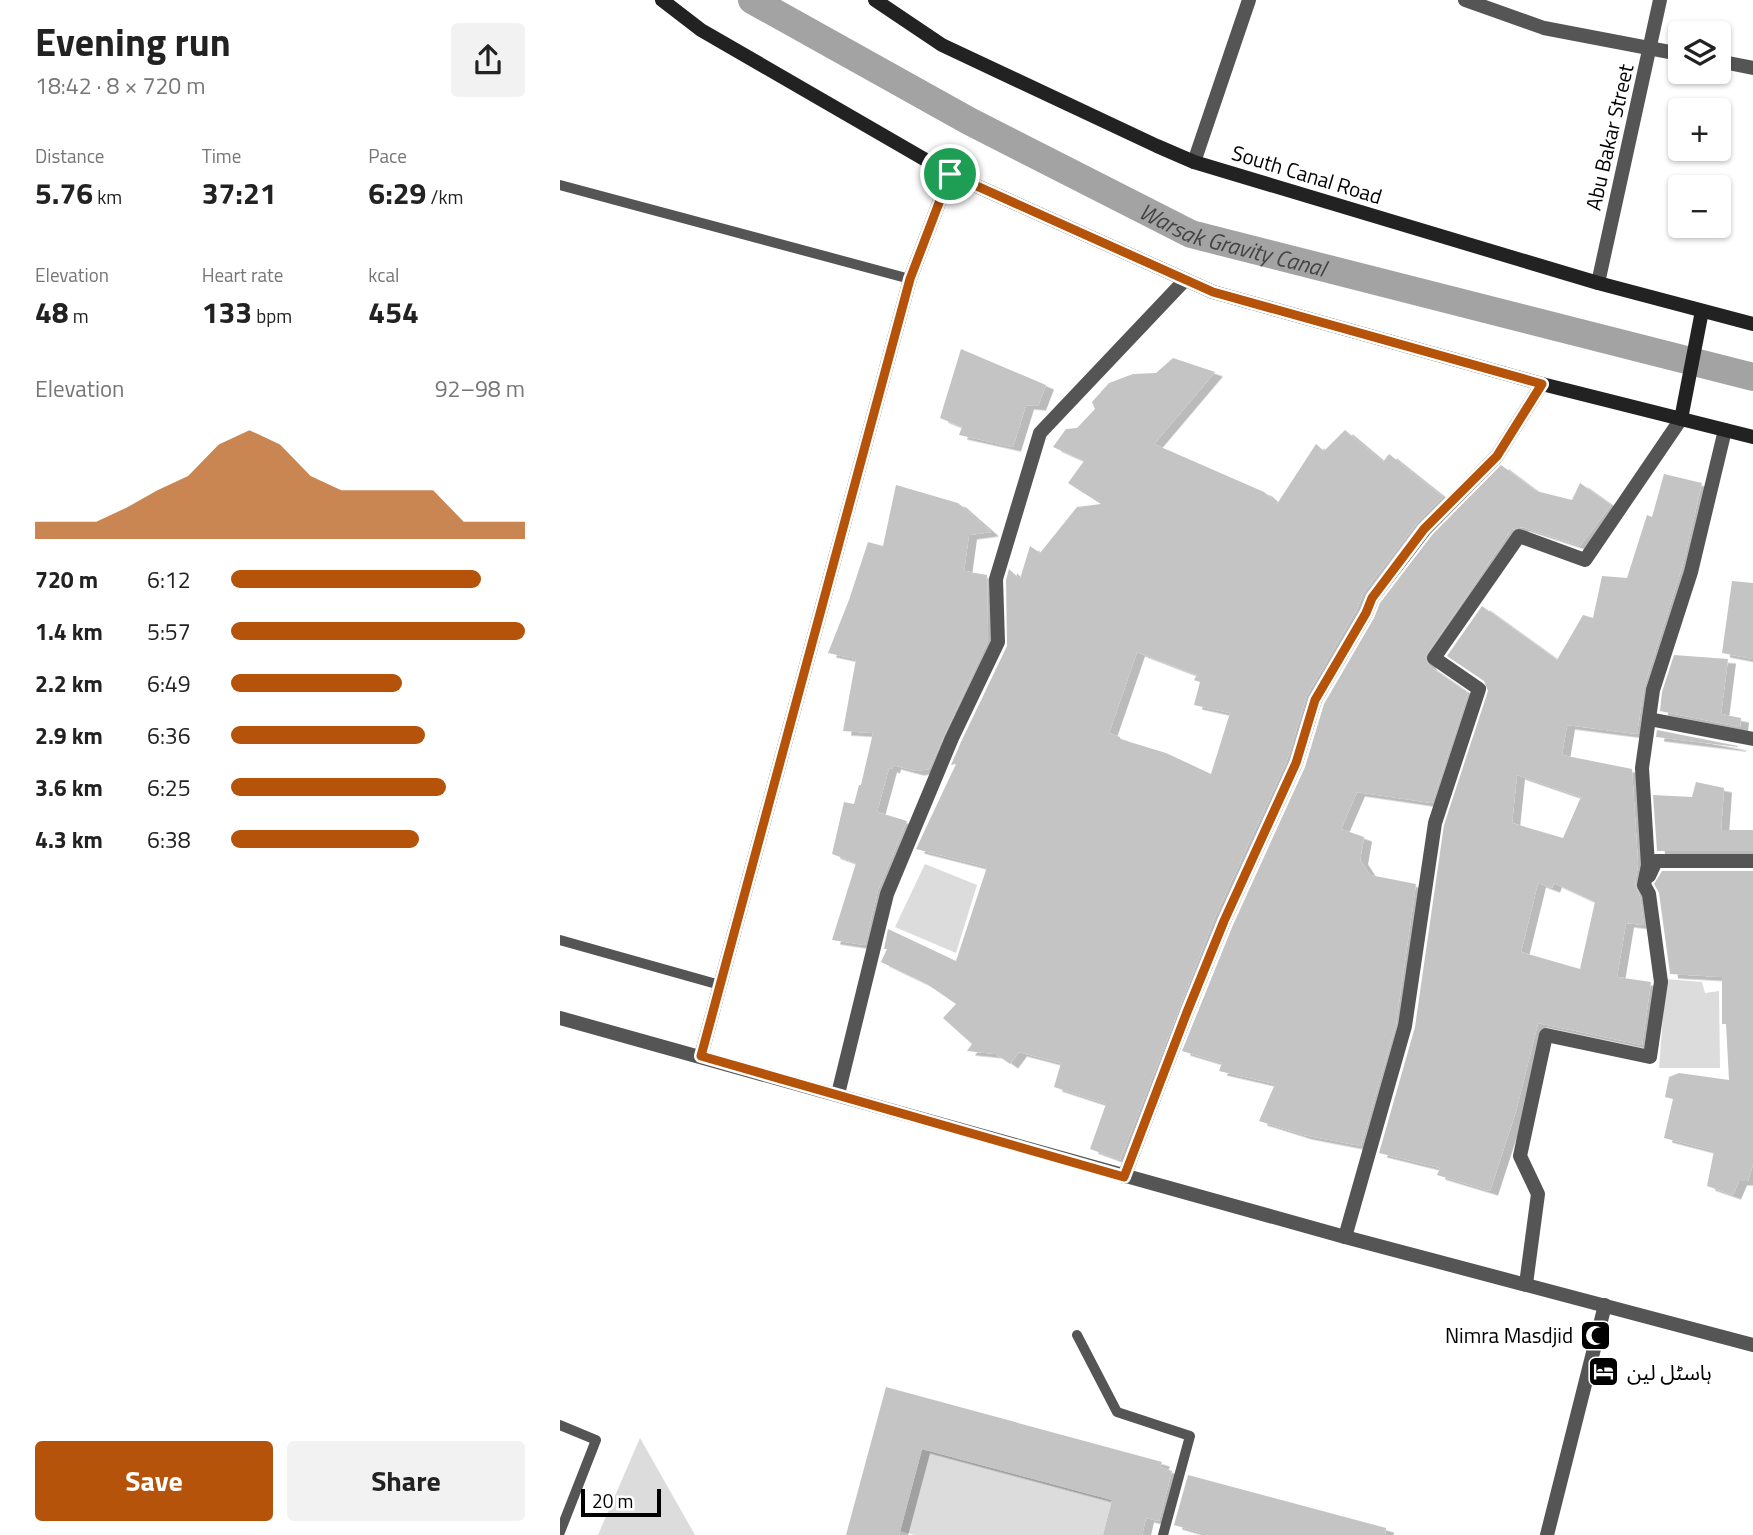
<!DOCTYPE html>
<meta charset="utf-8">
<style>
:root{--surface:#fff;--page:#f2f2f2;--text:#222;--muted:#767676;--accent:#b45309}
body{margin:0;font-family:"Titillium Web","Noto Sans Arabic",sans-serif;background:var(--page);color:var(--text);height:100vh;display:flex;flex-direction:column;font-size:26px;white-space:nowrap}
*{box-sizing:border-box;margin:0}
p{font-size:23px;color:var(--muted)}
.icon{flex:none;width:38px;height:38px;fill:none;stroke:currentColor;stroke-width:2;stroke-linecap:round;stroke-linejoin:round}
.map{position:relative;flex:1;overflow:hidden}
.side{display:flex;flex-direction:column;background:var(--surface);width:560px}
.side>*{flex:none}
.tools{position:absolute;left:1108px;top:21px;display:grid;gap:14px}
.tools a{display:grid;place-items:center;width:63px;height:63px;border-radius:7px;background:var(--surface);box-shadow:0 2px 5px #0004;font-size:35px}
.scale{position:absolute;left:21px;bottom:18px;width:80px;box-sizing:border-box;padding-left:7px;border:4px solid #000;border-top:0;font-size:19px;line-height:24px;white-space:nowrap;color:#000;-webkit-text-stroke:5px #fff;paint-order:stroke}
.pin{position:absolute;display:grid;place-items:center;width:60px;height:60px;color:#fff;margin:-30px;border:4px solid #fff;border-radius:50%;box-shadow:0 2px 7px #0007}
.round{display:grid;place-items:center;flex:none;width:74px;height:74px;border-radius:7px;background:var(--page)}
.summary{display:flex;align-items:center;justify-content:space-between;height:119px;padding:0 35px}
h1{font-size:38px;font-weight:700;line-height:52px}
.metrics{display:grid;grid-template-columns:repeat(3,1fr);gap:10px;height:119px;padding:7px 35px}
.metrics div{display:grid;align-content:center}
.metrics b{font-size:30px;font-weight:700}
.metrics small{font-size:19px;font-weight:400}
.metrics p{font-size:19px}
.chart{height:196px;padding:14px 35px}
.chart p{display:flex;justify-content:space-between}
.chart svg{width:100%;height:126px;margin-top:7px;fill:var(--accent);opacity:.7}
.cta{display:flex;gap:14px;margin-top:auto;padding:14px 35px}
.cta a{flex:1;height:80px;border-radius:7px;background:var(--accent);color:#fff;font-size:28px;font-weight:700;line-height:80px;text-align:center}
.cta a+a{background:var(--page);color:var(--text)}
ul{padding:0 35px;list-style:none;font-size:23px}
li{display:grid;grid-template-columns:112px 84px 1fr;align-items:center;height:52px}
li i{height:18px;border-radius:9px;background:var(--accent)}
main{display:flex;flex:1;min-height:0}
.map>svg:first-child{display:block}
.green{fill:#dcdcdc}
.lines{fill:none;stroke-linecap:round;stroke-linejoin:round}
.canal{stroke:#a3a3a3;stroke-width:28}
.building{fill:#c4c4c4;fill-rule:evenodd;filter:url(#shadow)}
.service{stroke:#555;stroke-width:10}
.minor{stroke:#555;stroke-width:14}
.tertiary{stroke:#555;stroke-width:14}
.secondary{stroke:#222;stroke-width:14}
.route-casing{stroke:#fff;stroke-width:14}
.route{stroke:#b45309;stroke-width:9}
.labels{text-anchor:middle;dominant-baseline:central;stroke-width:7;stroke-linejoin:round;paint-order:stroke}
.street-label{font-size:21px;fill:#000;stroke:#fff}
.poi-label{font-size:21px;fill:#000;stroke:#fff;text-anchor:end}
.water-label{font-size:23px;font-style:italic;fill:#444;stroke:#fff}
</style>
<main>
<section class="side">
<div class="summary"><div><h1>Evening run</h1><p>18:42 · 8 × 720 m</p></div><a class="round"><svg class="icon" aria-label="share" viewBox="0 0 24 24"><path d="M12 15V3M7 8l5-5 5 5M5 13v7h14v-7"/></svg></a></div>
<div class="metrics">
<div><p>Distance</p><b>5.76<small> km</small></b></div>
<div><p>Time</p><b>37:21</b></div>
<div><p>Pace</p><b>6:29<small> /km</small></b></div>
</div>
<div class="metrics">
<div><p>Elevation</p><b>48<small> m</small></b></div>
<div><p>Heart rate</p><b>133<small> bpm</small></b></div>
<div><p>kcal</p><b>454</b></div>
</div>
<div class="chart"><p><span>Elevation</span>92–98 m</p>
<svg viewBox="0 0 160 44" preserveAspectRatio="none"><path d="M0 44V38L10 38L20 38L30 33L40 27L50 22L60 11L70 6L80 11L90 22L100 27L110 27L120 27L130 27L140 38L150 38L160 38V44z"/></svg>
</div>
<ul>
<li><b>720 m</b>6:12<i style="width:85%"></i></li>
<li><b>1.4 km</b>5:57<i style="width:100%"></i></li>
<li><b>2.2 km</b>6:49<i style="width:58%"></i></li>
<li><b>2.9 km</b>6:36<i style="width:66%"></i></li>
<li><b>3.6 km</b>6:25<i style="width:73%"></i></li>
<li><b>4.3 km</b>6:38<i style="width:64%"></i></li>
</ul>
<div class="cta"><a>Save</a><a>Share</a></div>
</section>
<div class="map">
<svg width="1193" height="1535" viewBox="0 0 1193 1535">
<defs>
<filter id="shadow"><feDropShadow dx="8" dy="4.5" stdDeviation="0" flood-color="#0004"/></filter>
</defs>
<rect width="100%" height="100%" fill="#fff"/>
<!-- green -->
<g class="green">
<polygon points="365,864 417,885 396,953 335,927"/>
<polygon points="1106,979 1142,982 1145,993 1159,991 1160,1068 1099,1068"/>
<polygon points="80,1438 135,1535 38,1535"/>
<polygon points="362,1449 552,1500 543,1535 355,1535 340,1531"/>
</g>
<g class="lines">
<!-- canal -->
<path class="canal" id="s1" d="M192,0L409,121L631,234L1193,377"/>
</g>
<!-- building -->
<g class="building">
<polygon points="401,349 486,385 478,406 466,405 453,447 399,435 402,427 380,418"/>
<path d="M613,358L655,372L594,444L704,492L717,504L756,444L764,451L785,430L823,462L829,454L883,497L857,523L804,592L797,609L747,695L727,760L655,917L560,1160L530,1149L546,1104L494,1087L501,1063L459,1052L450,1064L436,1054L407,1051L412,1044L383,1018L396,1004L367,984L321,962L327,949H324L328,929L396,961L427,867L356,849L396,764L391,765L401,742L447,646L446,580L449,569L460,579L470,546L480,553L517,507L541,504L508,483L524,461L493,447L506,429L517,428L535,409L532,402L549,383L573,374L596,373ZM577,652L637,675L634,680L640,682L634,705L670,713L651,774L606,753L560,739V737L549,733Z"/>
<polygon points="941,465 976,491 1012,500 1020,483 1051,505 1020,546 962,527 951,530 865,657 869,666 908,693 872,803 797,792 781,829 804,837 800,860 810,875 856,884 836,1024 801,1146 744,1135 699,1121 715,1084 659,1071 662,1063 622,1051 673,925 745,767 764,704 814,618 820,603 872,535"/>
<path d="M1104,474L1142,483L1123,564L1084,687L1077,734L1007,725L1002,755L1072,769L1078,864L1075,884L1080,897L1084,925L1066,923L1057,977L1091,982L1082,1045L978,1023L956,1111L930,1191L877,1175L880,1168L819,1153L855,1027L884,825L928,691L924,681L887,656L922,606L997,660L1023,615L1033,618L1042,576L1067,578L1087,515L1092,517ZM957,775L1021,797L1003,838L952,823ZM978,883L992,888L994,883L1035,902L1020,969L961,952Z"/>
<polygon points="336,485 398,503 431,532 409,535 404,571 427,575 428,640 369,769 356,771 333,765 332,769 329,768 317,812 347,821 318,890 305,945 272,940 296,863 272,854 284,802 294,804 299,785 301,785 313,733 283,731 296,659 268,653 289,600 308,542 323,546"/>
<polygon points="1172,581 1193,583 1193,659 1162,653"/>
<polygon points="1114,655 1168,659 1161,714 1181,718 1180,727 1100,711 1102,692"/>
<polygon points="1097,730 1178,746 1178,747 1096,737"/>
<polygon points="1136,782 1164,788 1161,830 1193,830 1193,851 1097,851 1093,795 1132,797"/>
<polygon points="1102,871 1193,871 1193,1164 1188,1181 1179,1181 1173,1195 1147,1186 1154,1151 1104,1138 1113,1099 1105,1097 1109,1077 1119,1073 1169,1080 1166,1024 1162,1024 1162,977 1110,974 1099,893 1094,884"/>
<polygon points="326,1387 602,1462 600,1467 612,1471 599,1521 586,1518 582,1535 543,1535 552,1500 362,1449 339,1535 286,1535"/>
<polygon points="628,1475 826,1528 825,1535 649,1535 614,1525"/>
</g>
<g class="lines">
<!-- service -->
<g class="service">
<polyline points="0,185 350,279"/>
<polyline points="0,940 160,985"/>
<polyline points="517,1335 557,1412 630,1436 603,1535"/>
<polyline points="0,1425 36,1440 0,1532"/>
</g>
<!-- minor -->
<g class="minor">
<polyline points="905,0 984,28 1120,54"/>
<polyline points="1158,61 1193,68"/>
<polyline points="634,162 689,0"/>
<polyline points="1038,283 1100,0"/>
<polyline points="1089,719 1193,739"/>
<polyline points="1089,876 1096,861 1193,861"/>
<polyline points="141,1056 350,279 390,174"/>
<polyline points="278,1094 327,894 392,738 438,642 436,579 480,433 625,280"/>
<polyline points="564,1177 627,1012 664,921 736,763 755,700 806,613 812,598 865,529 937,456 982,384"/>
<polyline points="785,1237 845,1026 875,823 919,689 874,658 959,536 1025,560 1121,419"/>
<polyline points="966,1284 978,1194 960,1156 986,1035 1090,1057 1101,982 1089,894 1084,885 1088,865 1082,768 1093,690 1131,572 1165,430"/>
<polyline points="987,1535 1045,1305"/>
</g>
<!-- tertiary -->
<polyline class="tertiary" points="0,1018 785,1237 1193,1345"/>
<!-- secondary -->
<g class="secondary">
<polyline points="102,0 141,30 390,174 653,292 982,384 1193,437"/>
<polyline points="315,0 382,45 597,146 634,162 1038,283 1193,324"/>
<polyline points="1121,419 1142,311"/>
</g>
</g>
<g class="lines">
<defs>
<polygon id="route" points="390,174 653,292 982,384 937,456 864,529 812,598 806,613 755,700 736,763 664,921 627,1012 564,1177 141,1056 350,279"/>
</defs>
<!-- route casing -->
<use href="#route" class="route-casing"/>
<!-- route -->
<use href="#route" class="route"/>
</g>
<!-- icons -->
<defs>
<symbol id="mosque-square" viewBox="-11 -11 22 22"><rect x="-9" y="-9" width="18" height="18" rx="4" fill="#000" stroke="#fff"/><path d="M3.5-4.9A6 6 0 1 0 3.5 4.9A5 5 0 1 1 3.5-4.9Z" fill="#fff"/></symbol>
<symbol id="hotel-square" viewBox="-11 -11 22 22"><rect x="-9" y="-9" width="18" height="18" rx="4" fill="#000" stroke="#fff"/><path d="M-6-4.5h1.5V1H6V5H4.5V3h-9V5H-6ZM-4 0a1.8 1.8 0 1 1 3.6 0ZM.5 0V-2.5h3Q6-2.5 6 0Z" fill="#fff"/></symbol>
</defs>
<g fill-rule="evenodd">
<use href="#mosque-square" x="1018" y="1318" width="35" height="35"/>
<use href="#hotel-square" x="1026" y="1354" width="35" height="35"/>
</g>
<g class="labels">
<!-- street labels -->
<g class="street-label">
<text transform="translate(1049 137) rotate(-77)">Abu Bakar Street</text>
<text transform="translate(747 174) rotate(17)">South Canal Road</text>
</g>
<!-- poi labels -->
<g class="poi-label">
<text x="1013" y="1335">Nimra Masdjid</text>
<text x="1067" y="1372" text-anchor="start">ہاسٹل لین</text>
</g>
<!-- water labels -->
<g class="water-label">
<text stroke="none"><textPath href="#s1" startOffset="539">Warsak Gravity Canal</textPath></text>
</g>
</g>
</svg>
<div class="tools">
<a><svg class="icon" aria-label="layers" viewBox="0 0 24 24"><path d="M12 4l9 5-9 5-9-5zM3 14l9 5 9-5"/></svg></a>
<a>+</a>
<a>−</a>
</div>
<div class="scale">20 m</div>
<div class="pin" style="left:390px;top:174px;background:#1e9e55"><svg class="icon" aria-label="arrive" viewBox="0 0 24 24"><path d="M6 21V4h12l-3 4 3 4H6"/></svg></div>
</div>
</main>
